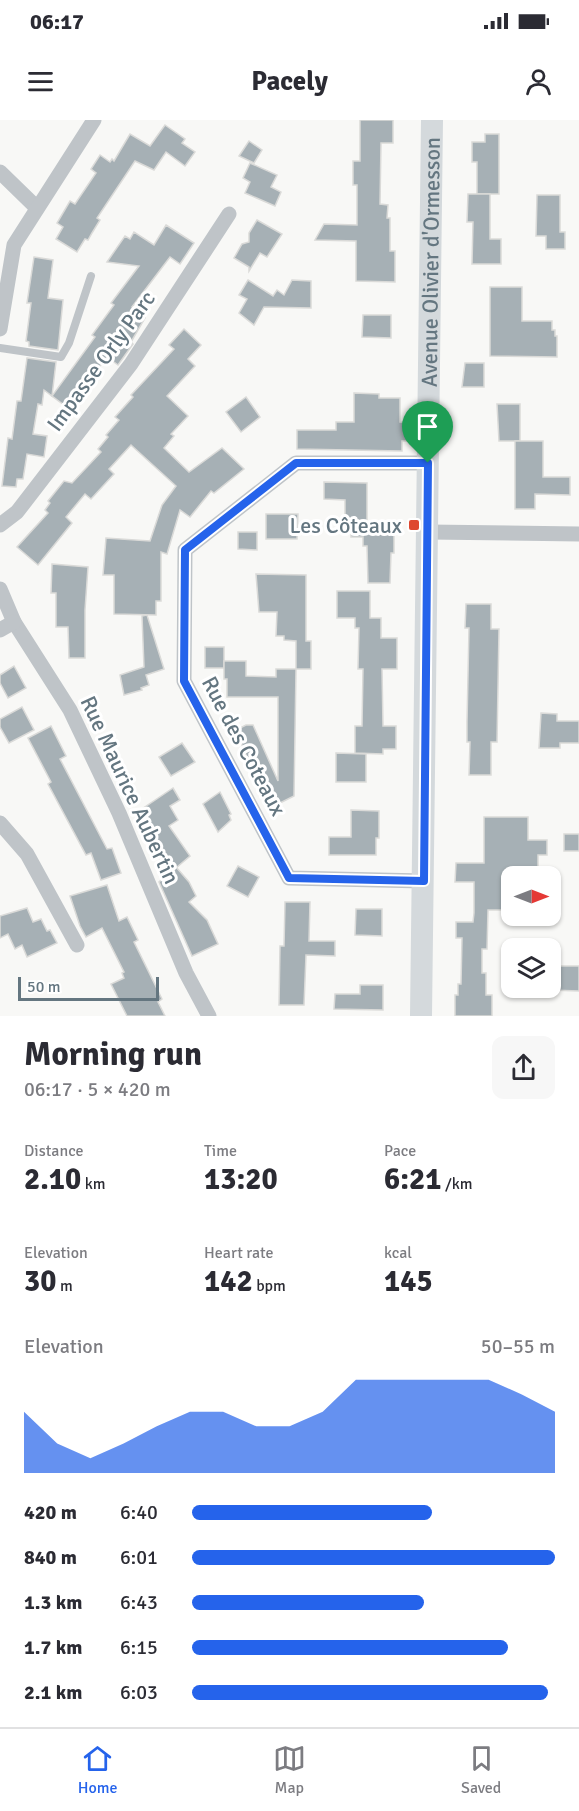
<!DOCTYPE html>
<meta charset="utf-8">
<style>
:root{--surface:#fff;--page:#f7f7f7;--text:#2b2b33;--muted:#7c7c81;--line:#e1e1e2;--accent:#2563eb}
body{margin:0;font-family:Signika,sans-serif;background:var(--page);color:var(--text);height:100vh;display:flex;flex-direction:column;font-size:22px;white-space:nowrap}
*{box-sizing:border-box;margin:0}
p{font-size:20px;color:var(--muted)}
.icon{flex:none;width:33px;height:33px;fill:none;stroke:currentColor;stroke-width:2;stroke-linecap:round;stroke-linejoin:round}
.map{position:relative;height:896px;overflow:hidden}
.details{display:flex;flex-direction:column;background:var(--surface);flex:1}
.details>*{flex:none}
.needle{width:39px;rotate:90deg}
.buttons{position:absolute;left:501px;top:746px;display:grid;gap:12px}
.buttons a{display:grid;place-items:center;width:60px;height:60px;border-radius:12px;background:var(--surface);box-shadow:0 2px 4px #0004;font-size:30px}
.scale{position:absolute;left:18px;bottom:15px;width:141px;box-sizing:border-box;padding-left:6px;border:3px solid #647680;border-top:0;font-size:16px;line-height:21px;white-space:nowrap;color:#647680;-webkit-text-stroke:4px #fff;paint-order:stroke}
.pin{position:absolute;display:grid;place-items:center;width:51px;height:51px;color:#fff;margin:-62px -26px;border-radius:50% 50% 50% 0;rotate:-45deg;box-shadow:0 0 6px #0007}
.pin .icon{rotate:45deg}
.round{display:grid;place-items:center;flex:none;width:63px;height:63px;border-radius:12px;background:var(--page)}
.summary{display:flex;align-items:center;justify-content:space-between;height:102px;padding:0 24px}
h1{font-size:33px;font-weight:700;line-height:45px}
.stats{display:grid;grid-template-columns:repeat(3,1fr);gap:9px;height:102px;padding:6px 24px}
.stats div{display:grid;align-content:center}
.stats b{font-size:30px;font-weight:700}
.stats small{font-size:16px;font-weight:400}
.stats p{font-size:16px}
.chart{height:168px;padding:12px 24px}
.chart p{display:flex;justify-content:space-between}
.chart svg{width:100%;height:108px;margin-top:6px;fill:var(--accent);opacity:.7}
ul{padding:0 24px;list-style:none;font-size:20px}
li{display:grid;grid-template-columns:96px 72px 1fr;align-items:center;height:45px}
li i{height:15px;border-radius:8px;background:var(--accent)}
.status{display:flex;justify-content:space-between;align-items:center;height:42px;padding:0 30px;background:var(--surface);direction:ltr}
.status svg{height:16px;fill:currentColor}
header{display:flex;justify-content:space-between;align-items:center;height:78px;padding:0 24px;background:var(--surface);font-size:27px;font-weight:700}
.menu{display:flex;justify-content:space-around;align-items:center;height:84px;border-top:2px solid var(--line);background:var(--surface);font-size:16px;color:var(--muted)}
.menu a{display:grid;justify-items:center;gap:3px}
.menu .current{color:var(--accent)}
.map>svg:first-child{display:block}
.building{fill:#a6b0b5;stroke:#dadad8;stroke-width:1.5}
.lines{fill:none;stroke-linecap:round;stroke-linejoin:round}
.lane{stroke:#bfc4c8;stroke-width:8}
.street{stroke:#bfc4c8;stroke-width:15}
.secondary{stroke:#d4d9dc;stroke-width:22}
.route-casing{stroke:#fff;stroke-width:12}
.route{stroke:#2563eb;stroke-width:8}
.poi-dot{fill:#de4830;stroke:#fff;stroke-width:2}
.labels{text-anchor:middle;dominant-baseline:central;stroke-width:6;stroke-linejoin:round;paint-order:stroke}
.street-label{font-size:22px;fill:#647680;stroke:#fff}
.poi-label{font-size:22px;fill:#647680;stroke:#fff;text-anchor:end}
</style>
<div class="status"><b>06:17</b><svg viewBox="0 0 49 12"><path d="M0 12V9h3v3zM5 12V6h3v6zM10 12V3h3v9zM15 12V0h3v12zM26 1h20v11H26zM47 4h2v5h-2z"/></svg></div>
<header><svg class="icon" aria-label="menu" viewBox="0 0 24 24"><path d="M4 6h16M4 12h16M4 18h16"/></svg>Pacely<svg class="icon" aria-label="person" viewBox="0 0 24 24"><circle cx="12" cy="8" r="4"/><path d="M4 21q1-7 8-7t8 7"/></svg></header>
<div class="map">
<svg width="579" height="896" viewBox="0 0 579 896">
<rect width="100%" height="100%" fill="#f8f8f6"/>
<!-- building -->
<g class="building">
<polygon points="360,0 393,0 393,23 381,23 380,84 388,85 387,98 390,98 390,131 395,131 395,162 356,161 356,121 315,120 324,104 357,105 357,65 353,65 353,41 360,41"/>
<polygon points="165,5 185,19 182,23 195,32 185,46 166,32 154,50 135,41 97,98 100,100 92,113 88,120 85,119 77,132 56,119 63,107 57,103 70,81 75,84 96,53 91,49 100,35 110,42 112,39 114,41 130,14 150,26"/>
<polygon points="485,14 499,14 499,74 477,74 477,42 472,42 472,22 485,22"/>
<polygon points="249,21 262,30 254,43 239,36"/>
<polygon points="250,43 277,55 271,67 281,72 275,86 245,73 250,62 243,58"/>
<polygon points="468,74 490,74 490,119 501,119 501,144 472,144 473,102 467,102"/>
<polygon points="537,75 560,75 560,112 565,112 565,129 546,129 546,116 536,116"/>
<polygon points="257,100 282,114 267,137 260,133 249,151 249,147 234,138 242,124 249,122 249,113"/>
<polygon points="166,105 194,123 180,144 170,137 132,187 145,198 131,222 133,224 118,245 107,237 68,288 52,276 95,217 92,215 114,185 111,183 139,146 107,142 125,116 130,119 134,112 154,125"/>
<polygon points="34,137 53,140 48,178 63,180 58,230 29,226 29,222 26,221 31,183 27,183"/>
<polygon points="248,160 273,176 277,170 284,175 292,160 311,161 311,188 264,187 254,205 239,193 247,179 239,175"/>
<polygon points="490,167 522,167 522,201 552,201 552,210 555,210 555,216 557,216 557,237 490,236"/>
<polygon points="363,195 391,195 391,218 362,217"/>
<polygon points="184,209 201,225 188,239 195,246 167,276 188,296 171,314 174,316 164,328 189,352 222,328 244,349 214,373 211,371 190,397 180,390 167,434 161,432 161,481 156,481 156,495 114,494 114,455 103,455 106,418 150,421 162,385 176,366 131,325 109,349 114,354 91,379 85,374 66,397 72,403 38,445 17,427 48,393 45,390 50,383 48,381 64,361 72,363 101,332 98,329 108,317 106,315 119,300 115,297 133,277 131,275 174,229 169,225"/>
<polygon points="27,238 56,242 52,276 44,270 42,285 38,284 33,314 47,316 44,337 27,334 23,359 17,359 16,367 2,366 8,318 12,319 17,281 21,281"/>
<polygon points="465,243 484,243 484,267 462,267"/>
<polygon points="354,273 379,274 379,278 400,278 400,302 412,303 412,321 402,321 402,331 297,329 297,310 336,310 336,302 354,302"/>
<polygon points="246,277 260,297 241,312 226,292"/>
<polygon points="497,284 520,284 520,321 499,321"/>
<polygon points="515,321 543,321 543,357 570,357 570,375 535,374 535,389 515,389"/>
<polygon points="324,362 367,363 367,409 394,409 394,433 391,433 390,463 368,463 367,426 363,426 363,417 351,417 351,407 345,407 345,380 324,379"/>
<polygon points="266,394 298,394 297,419 266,419"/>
<polygon points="238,412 257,412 257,430 238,429"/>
<polygon points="52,444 88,447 85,490 85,538 69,538 68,507 56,507 56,473 51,473"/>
<polygon points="256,454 306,455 306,521 311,521 311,549 296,549 296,521 284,520 284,516 276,516 277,492 259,492"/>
<polygon points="337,471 370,471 370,498 381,498 381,518 397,518 397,549 382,549 383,606 396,606 396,629 383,629 383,634 355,633 355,606 362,606 363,549 358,549 359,508 355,508 355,498 337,498"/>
<polygon points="466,484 491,484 491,509 499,509 497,622 491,622 491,655 469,655 470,622 467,622 467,602 469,508 465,508"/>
<polygon points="147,495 164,549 146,555 149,565 141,568 142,570 124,575 120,555 144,547 142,496"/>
<rect x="205" y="527" width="19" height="21"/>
<polygon points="224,541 246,541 246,556 276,557 276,549 296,549 294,676 272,687 250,645 236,610 246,605 253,605 278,661 278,577 227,577 227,559 224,559"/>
<polygon points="14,546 26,568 8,578 0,563 0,555"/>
<polygon points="22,587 34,610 9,623 0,607 0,599"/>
<polygon points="541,593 557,594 557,601 579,601 579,623 560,623 560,628 539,628"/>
<polygon points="51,606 66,636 60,639 107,729 112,728 121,753 101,760 91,733 86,735 48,664 51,662 28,618"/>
<polygon points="182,623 195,642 171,656 159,637"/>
<polygon points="336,633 366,634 366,662 336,662"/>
<polygon points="173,668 180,680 170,686 178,700 169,706 190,736 170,753 140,712 145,709 136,693"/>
<polygon points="220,672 231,694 229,695 231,700 218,712 203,684"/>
<polygon points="351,690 379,691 379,718 376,718 376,735 329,735 329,717 351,717"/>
<polygon points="484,697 528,697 528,720 547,720 547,735 538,735 538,756 512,756 512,790 488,790 487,829 482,829 482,853 486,853 486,875 492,875 492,896 455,896 455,875 458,875 458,864 461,864 462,818 456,818 456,802 473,802 474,793 474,762 455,762 456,743 484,743"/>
<rect x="564" y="714" width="15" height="17"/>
<polygon points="238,746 259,757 248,777 227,766"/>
<polygon points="176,747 189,762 196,776 189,782 207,800 218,824 192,836 159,762"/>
<polygon points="107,765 119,801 127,797 138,820 134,822 162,879 158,882 165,896 127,896 111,864 124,858 122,853 124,852 102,808 86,817 80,806 70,776"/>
<polygon points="285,782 310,782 309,821 335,821 335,836 306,835 304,885 279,885 280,826 284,826"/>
<polygon points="27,788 33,802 41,799 47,811 50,810 57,823 27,837 22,825 15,829 8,814 0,818 0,796"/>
<polygon points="356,789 382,789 382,816 355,815"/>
<polygon points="550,846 579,846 579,871 550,870"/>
<polygon points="360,865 383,865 383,890 334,889 335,874 360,874"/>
</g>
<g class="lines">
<!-- lane -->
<polyline class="lane" points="0,228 61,237 69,223 91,156"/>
<!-- street -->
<g class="street">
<polyline points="0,52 37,88"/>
<polyline points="0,209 14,125 94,0"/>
<polyline points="0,405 17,392 131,244 229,94"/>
<polyline points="428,412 579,414"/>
<polyline points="0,469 14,502 70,590 119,693 186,853 209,896"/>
<polyline points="0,510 14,502"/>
<polyline points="0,703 27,734 77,825"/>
<polyline points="424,761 289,758 184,561 185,430 296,343 428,343"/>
</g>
<!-- secondary -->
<path class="secondary" id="s1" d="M421,896L432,0"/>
</g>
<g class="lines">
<defs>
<polygon id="route" points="296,343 428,343 424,761 289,758 184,561 185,430"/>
</defs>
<!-- route casing -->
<use href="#route" class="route-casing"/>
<!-- route -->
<use href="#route" class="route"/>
</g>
<!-- markers -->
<rect class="poi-dot" x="408" y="399" width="12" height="12" rx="3"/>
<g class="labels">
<!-- street labels -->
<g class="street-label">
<text stroke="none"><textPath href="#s1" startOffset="754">Avenue Olivier d'Ormesson</textPath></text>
<text transform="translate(101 241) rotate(-54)">Impasse Orly Parc</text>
<text transform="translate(244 626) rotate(62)">Rue des Coteaux</text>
<text transform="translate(130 670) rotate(65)">Rue Maurice Aubertin</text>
</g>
<!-- poi labels -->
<g class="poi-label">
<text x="402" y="405">Les Côteaux</text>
</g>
</g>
</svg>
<div class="buttons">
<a><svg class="needle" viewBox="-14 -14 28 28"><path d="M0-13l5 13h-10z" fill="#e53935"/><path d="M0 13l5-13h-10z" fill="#7c7c81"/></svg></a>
<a><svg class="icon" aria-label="layers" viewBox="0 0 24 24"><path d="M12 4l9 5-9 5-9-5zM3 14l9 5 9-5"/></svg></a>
</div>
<div class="scale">50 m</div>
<div class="pin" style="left:428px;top:343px;background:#1e9e55"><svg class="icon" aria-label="arrive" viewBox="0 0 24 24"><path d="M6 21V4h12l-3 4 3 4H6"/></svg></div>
</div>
<section class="details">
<div class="summary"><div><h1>Morning run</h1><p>06:17 · 5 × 420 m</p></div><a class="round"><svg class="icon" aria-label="share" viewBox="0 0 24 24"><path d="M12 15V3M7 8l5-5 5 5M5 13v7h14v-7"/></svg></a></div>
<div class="stats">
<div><p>Distance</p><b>2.10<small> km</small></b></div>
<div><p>Time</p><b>13:20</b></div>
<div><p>Pace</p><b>6:21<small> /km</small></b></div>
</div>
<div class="stats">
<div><p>Elevation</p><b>30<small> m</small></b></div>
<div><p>Heart rate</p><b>142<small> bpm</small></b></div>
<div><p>kcal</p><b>145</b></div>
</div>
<div class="chart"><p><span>Elevation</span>50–55 m</p>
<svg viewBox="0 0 160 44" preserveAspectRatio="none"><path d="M0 44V19L10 32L20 38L30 32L40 25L50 19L60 19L70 25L80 25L90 19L100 6L110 6L120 6L130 6L140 6L150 12L160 19V44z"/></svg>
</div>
<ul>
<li><b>420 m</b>6:40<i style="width:66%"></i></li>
<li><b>840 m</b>6:01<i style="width:100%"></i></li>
<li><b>1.3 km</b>6:43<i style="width:64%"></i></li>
<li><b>1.7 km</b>6:15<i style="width:87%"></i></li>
<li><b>2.1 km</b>6:03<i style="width:98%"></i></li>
</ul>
</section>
<nav class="menu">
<a class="current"><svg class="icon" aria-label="home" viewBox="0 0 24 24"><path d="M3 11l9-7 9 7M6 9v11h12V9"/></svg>Home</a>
<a><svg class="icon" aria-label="map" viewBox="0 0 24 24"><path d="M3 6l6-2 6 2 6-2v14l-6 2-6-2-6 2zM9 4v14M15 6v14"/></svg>Map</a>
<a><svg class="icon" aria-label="saved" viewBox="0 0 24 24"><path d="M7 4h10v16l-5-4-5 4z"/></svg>Saved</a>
</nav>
